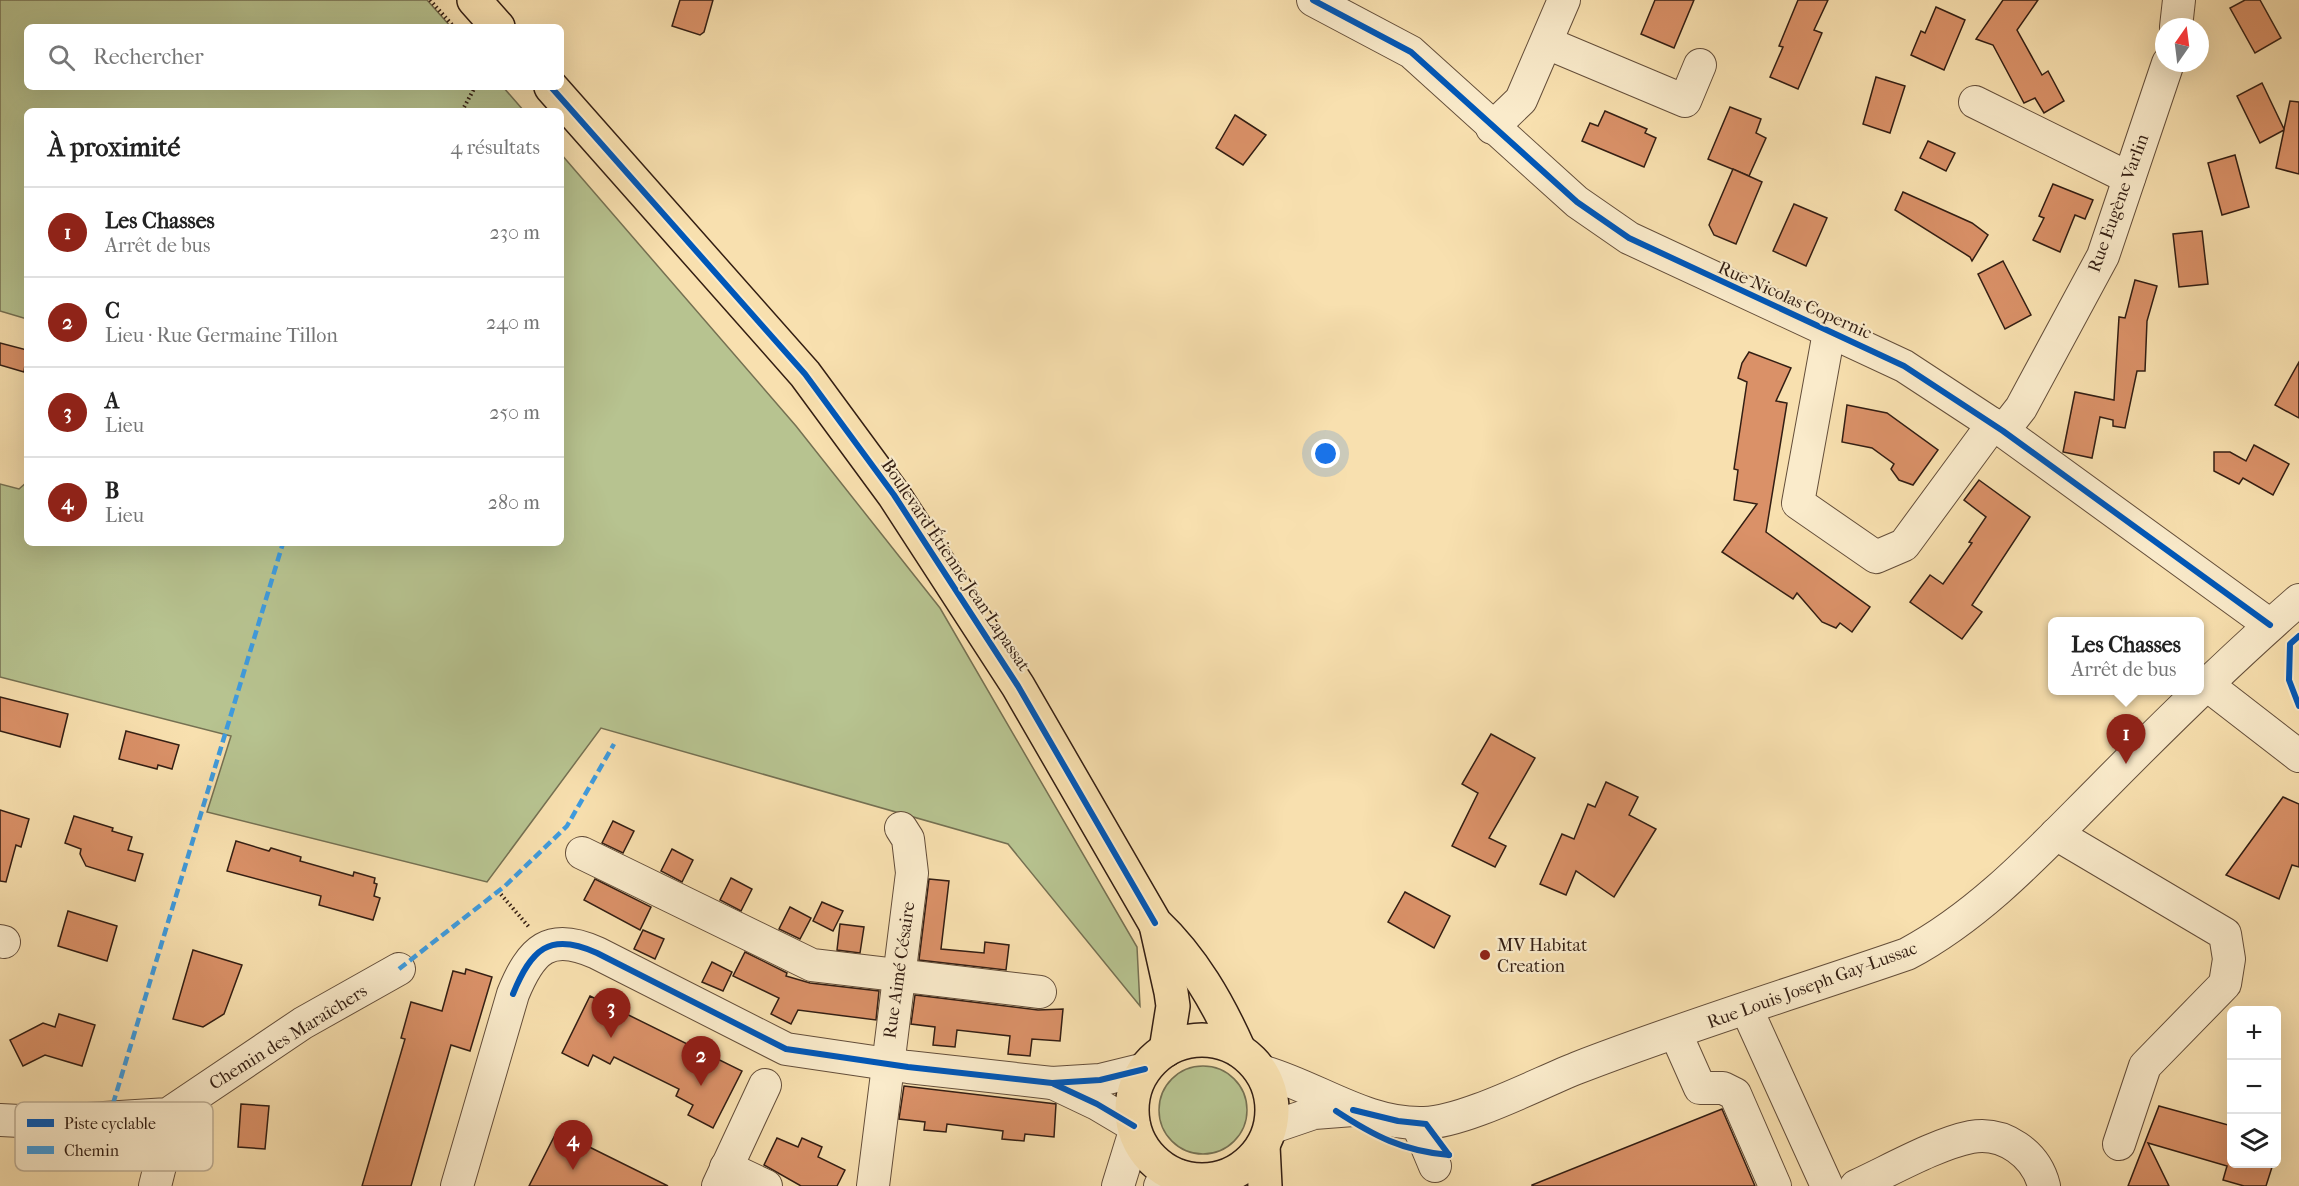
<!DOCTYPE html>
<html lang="fr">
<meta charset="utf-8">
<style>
:root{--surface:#fff;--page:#f2f2f2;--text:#222;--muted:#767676;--line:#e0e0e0;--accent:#8f2418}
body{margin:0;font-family:"IM FELL French Canon",serif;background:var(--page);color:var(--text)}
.controls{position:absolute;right:18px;bottom:18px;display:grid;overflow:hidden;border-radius:9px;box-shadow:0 6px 24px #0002}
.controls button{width:54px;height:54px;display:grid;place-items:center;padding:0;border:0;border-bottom:2px solid var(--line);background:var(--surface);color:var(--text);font:30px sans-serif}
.compass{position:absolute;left:2155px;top:18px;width:54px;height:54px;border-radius:50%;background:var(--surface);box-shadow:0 6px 24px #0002;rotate:14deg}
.you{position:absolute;left:1326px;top:454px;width:21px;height:21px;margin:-15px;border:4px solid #fff;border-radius:50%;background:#1a73e8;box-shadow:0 0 0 9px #1a73e833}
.badge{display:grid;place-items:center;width:39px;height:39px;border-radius:50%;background:var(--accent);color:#fff;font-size:20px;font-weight:700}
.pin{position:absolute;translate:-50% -50px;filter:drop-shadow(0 2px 3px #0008)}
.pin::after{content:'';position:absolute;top:32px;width:21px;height:18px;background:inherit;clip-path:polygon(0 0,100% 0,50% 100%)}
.popup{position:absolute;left:2048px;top:617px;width:156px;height:78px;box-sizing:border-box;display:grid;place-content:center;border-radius:9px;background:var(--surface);filter:drop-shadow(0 2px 4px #0005);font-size:20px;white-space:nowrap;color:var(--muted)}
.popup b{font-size:22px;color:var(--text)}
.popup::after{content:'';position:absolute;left:50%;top:100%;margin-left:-12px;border:12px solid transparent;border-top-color:var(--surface)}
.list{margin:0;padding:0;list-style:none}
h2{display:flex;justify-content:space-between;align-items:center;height:78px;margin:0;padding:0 24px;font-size:26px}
h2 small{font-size:20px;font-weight:400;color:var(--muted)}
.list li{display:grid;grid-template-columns:39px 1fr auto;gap:18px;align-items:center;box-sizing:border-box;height:90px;padding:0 24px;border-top:2px solid var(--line)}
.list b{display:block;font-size:22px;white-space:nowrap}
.list p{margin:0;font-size:20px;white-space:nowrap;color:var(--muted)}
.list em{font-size:20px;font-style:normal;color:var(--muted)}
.icon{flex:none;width:33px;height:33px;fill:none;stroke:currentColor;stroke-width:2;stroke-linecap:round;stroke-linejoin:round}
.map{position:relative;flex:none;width:2299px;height:1186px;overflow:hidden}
.search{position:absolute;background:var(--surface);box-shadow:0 6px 24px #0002;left:24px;top:24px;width:540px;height:66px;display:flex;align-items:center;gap:15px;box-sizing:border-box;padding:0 21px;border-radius:9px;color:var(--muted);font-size:22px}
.panel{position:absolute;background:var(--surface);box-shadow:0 6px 24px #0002;left:24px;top:108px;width:540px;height:438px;border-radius:9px}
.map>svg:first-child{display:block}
.green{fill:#b7c390;stroke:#757052;stroke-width:1.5}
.building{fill:#da9168;stroke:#331e13;stroke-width:1.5}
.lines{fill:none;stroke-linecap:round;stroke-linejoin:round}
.minor-casing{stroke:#644e3a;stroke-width:34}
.major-casing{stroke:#331e13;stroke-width:36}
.path{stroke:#331e13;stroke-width:4;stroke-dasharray:1.5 3;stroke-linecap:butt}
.minor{stroke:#faebcb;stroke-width:32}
.major{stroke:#f8e0af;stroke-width:33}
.quiet{stroke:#3e9bde;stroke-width:4.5;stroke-dasharray:9 4.5;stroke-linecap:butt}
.cycleway-casing{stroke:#faebcb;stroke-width:10}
.cycleway{stroke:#0057b8;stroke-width:6}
.poi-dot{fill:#8f2418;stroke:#faebcb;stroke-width:2}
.labels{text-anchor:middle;stroke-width:4.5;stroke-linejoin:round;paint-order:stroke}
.street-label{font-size:18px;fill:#331e13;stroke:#faebcb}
.poi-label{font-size:18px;fill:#331e13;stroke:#faebcb;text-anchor:start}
.key{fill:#faebcb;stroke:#beae94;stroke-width:1.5}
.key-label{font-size:16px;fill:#331e13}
</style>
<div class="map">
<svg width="2299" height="1186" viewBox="0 0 2299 1186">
<rect width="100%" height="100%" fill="#f8e0af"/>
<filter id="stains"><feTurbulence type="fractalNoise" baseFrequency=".00333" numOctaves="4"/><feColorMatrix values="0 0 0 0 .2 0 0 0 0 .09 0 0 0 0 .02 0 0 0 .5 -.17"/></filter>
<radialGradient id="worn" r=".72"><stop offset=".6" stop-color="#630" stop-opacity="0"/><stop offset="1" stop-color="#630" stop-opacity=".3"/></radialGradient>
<!-- green -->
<g class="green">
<path d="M0,0H427L451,27H27V87H503L524,111H27V319L0,311Z"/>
<path d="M561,154L796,426L940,608L1137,947L1140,1006L1008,844L601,728L487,882L207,812L231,736L0,677V484L19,489L27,482V543H561Z"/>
<circle cx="1203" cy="1110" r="44"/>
</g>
<!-- building -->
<g class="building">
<path d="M680,0H713L704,32L700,35L672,26Z"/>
<path d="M1655,0H1694L1674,48L1641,34Z"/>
<path d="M1798,0H1828L1814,30L1822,33L1798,89L1770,77L1783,47L1779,46Z"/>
<path d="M2003,0H2038L2017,30L2042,75L2048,71L2064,101L2044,113L2035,98L2024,103L1993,45L1976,39Z"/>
<path d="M2245,0H2260L2281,38L2255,53L2230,8Z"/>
<path d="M1936,7L1965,20L1944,70L1911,55L1921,31L1925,33Z"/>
<path d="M1876,77L1905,86L1890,133L1863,124Z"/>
<path d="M2262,83L2284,129L2290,101L2299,102V174L2276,168L2284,130L2260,143L2237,96Z"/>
<path d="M1730,107L1761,119L1756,133L1766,138L1749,176L1708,159Z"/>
<path d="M1605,111L1647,129L1645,133L1656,138L1644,167L1582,141L1590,123L1598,126Z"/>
<path d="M1235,115L1266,135L1243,165L1216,148Z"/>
<path d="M1928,141L1955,153L1946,171L1920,158Z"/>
<path d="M2235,155L2249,207L2222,215L2208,163Z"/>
<path d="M1733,169L1762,182L1736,244L1714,235L1709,225Z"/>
<path d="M2053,184L2093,200L2085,219L2075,215L2060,252L2033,240L2044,218L2039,216Z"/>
<path d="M1903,192L1972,223L1988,235L1972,261L1970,257L1895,210Z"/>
<path d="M1794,204L1827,218L1806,266L1773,251Z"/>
<path d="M2202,231L2208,284L2179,287L2173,234Z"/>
<path d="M2003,261L2031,315L2005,329L1978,274Z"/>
<path d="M2135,280L2157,286L2147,321L2145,371H2137L2125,428L2113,426V420L2100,417L2092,458L2063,452L2075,392L2114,400L2119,317L2125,318Z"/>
<path d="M0,343L27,350L24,372L0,365Z"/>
<path d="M1749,352L1791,368L1776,401L1787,403L1766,532L1870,607L1852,632L1840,623L1836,628L1822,622L1797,593L1793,599L1722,552L1757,504L1734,500L1738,470L1734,469L1747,382L1738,378L1742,363Z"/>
<path d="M2299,362V418L2275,405Z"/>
<path d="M1847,405L1887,413L1938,450L1913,485L1899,480L1891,469L1894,464L1872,448L1842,442Z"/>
<path d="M2254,445L2289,464L2273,495L2243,478L2239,484L2214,471V452H2230L2246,461Z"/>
<path d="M1979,480L2030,517L1972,605L1982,612L1962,639L1910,602L1930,575L1943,584L1972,543L1969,542L1986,517L1964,500Z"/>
<path d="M0,697L68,714L60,747L0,731Z"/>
<path d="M126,731L179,745L172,769L158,765L157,769L119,759Z"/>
<path d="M1491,734L1535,758L1489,838L1506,846L1495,867L1452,846L1478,793L1462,784Z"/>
<path d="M1606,782L1638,797L1629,815L1656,829L1614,897L1576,871L1566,895L1540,884L1562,834L1574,839L1588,804L1595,807Z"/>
<path d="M2283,797L2299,804V867L2292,865L2279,899L2226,875Z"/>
<path d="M0,810L29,819L21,847L16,845L6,882L0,881Z"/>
<path d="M74,816L113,828L112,831L132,837L128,850L143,854L135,881L86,866L80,854L81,849L65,843Z"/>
<path d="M613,821L634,831L623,853L602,843Z"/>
<path d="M236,841L269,851L271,848L301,857L300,861L353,876L354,872L375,878L374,883L377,884L374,896L380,898L373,920L319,905L321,896L227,871Z"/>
<path d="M672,849L693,860L682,882L661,871Z"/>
<path d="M731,878L752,889L741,911L720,900Z"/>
<path d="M595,879L651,907L640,930L584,900Z"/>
<path d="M929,879L949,881L941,949L984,953L985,942L1009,945L1006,970L919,960Z"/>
<path d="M1405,892L1450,916L1434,948L1388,922Z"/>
<path d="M822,902L843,911L833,931L813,921Z"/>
<path d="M790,907L811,918L800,939L779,929Z"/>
<path d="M68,911L117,926L107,961L58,946Z"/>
<path d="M840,924L864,927L860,953L837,950Z"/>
<path d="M643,930L664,939L655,959L634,949Z"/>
<path d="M193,950L242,965L224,1014L203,1027L173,1019Z"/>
<path d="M745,952L787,973L786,976L810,983L879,991L876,1020L798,1010L791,1024L771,1014L779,998L733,976Z"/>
<path d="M712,962L732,972L723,991L702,982Z"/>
<path d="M466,969L492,977L470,1051L451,1045L411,1186H362L405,1039L401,1038L411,1002L442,1011L453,971L465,974Z"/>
<path d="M915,995L1038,1010L1063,1009L1060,1041L1032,1039L1030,1056L1008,1054L1010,1036L957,1030L955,1047L933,1045L935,1027L911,1024Z"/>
<path d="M590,996L742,1071L713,1128L688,1115L693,1105L676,1096L679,1089L614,1057L610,1064L593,1055L588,1066L562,1053Z"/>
<path d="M59,1014L95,1025L82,1066L45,1055L23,1066L10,1040L43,1023L55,1027Z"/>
<path d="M904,1086L1056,1104L1054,1137L1025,1134L1024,1141L1002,1139L1003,1131L947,1124L946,1132L924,1130L925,1122L899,1119Z"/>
<path d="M241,1104L269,1106L265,1149L238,1147Z"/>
<path d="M2159,1106L2232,1126V1164H2273L2266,1186H2244L2223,1180L2227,1166L2148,1143L2169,1186H2128Z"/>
<path d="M1722,1109L1755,1186H1532V1185Z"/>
<path d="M557,1131L668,1186H529Z"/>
<path d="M777,1138L798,1147L802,1138L822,1147L818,1157L845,1170L837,1186H801L764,1165Z"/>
</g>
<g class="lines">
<!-- minor casing -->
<g class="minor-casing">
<g id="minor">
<path d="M1313,0L1411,52L1577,202L1629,238L1904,366L2003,431L2270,625"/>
<path d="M2176,27L2179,0"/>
<path d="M1547,43L1685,101L1700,65"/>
<path d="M1975,102L2129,178"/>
<path d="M1492,128L1521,100L1564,0"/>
<path d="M1829,332L1798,503L1876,557L1904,545L1993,424"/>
<path d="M2003,431L2021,408L2103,256L2168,63"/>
<path d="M2206,684L2299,756"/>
<path d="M2056,834L2225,934L2229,959L2225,984L2145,1066L2119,1144"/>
<path d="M582,853L812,965L1040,992"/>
<path d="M0,941L4,942"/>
<path d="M1747,1010L1827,1186"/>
<path d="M1676,1034L1700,1088H1723L1735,1094L1775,1186"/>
<path d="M1261,1071C1316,1086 1365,1125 1424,1123C1464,1122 1537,1084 1577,1068C1685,1026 1797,992 1907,954C1982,914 2041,849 2101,789C2165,724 2230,660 2299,600"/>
<path d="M1055,1084L1097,1104L1134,1126"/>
<path d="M0,1120L40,1122L168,1114L303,1023L399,969"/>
<path d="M1417,1123L1435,1166"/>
<path d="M1270,1128L1314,1113L1353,1110"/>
<path d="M726,1167L766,1186"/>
<path d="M155,1186L164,1150L168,1114"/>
<path d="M457,1186L513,994C531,950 549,931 597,953L786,1049L908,1067L1052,1083L1100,1080L1145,1069"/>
<path d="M718,1186L765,1085"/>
<path d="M873,1186L912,873L908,839L901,828"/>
<path d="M1118,1186L1135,1131"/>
<path d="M1160,1186L1179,1176"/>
<path d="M1856,1186C1889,1171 1936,1144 1971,1137C2004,1131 2036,1154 2044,1186"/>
</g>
</g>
<!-- major casing -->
<g class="major-casing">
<g id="major">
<path d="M474,0L498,27"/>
<path d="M551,87L805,374L894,495L1018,686L1155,923C1193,959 1218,1003 1239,1050"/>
<path d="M1156,925L1171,992L1173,1006L1166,1050"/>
<circle cx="1202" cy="1110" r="70"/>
<path d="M1263,1146L1265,1186"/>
</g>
</g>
<!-- path -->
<g class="path">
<path d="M430,0L454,27"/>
<path d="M462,111L475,87"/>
<path d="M498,891L529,927"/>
</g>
<!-- minor -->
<use href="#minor" class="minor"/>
<!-- major -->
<use href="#major" class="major"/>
<!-- quiet -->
<g class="quiet">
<path d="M399,969L505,886L567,826L614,744"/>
<path d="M109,1117L283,543"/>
</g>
<!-- cycleway casing -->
<g class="cycleway-casing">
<g id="cycleway">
<path d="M1313,0L1411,52L1577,202L1629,238L1904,366L2003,431L2270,625"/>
<path d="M551,87L805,374L894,495L1018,686L1155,923"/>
<path d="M2299,636L2290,644L2289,680L2299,706"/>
<path d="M513,994C531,950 549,931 597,953L786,1049L908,1067L1052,1083L1100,1080L1145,1069"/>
<path d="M1054,1084L1097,1104L1134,1126"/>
<path d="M1353,1110L1398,1121L1426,1124L1449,1155"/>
<path d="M1336,1111C1374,1136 1403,1151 1449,1155"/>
</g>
</g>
<!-- cycleway -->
<use href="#cycleway" class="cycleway"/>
</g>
<!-- markers -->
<circle class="poi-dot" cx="1485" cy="955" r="6"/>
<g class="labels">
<!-- street labels -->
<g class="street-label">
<text transform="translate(2118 203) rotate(-70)" y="6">Rue Eugène Varlin</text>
<text transform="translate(1795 300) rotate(24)" y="6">Rue Nicolas Copernic</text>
<text transform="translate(956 565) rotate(56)" y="6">Boulevard Étienne Jean Lapassat</text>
<text transform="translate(899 970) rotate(-82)" y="6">Rue Aimé Césaire</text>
<text transform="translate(1812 985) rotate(-20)" y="6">Rue Louis Joseph Gay-Lussac</text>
<text transform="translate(288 1037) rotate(-32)" y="6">Chemin des Maraîchers</text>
</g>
<!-- poi labels -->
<g class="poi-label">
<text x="1497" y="951">MV Habitat<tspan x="1497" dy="21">Creation</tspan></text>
</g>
</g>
<!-- legend -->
<rect x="15" y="1102" width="198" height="69" rx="9" class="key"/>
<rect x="27" y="1119" width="27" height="8" fill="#0057b8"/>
<rect x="27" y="1146" width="27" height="8" fill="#3e9bde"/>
<g class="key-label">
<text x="64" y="1129">Piste cyclable</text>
<text x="64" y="1156">Chemin</text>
</g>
<rect width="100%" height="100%" filter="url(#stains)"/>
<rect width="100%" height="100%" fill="url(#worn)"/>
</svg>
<div class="controls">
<button>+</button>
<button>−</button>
<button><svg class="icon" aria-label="layers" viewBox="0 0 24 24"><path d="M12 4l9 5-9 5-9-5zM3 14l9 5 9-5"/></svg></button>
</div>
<svg class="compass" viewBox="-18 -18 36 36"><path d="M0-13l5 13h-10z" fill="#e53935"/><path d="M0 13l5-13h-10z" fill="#767676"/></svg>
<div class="you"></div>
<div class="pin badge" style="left:2126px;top:764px">1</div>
<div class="popup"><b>Les Chasses</b>Arrêt de bus</div>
<div class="pin badge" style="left:701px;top:1086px">2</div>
<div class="pin badge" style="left:611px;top:1038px">3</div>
<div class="pin badge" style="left:573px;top:1170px">4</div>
<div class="search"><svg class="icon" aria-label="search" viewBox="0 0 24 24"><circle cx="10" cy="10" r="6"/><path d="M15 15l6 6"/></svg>Rechercher</div>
<section class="panel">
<h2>À proximité<small>4 résultats</small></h2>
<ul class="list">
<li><span class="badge">1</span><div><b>Les Chasses</b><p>Arrêt de bus</p></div><em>230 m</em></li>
<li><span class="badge">2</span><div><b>C</b><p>Lieu · Rue Germaine Tillon</p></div><em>240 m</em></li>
<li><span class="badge">3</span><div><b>A</b><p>Lieu</p></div><em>250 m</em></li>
<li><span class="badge">4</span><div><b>B</b><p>Lieu</p></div><em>280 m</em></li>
</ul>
</section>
</div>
